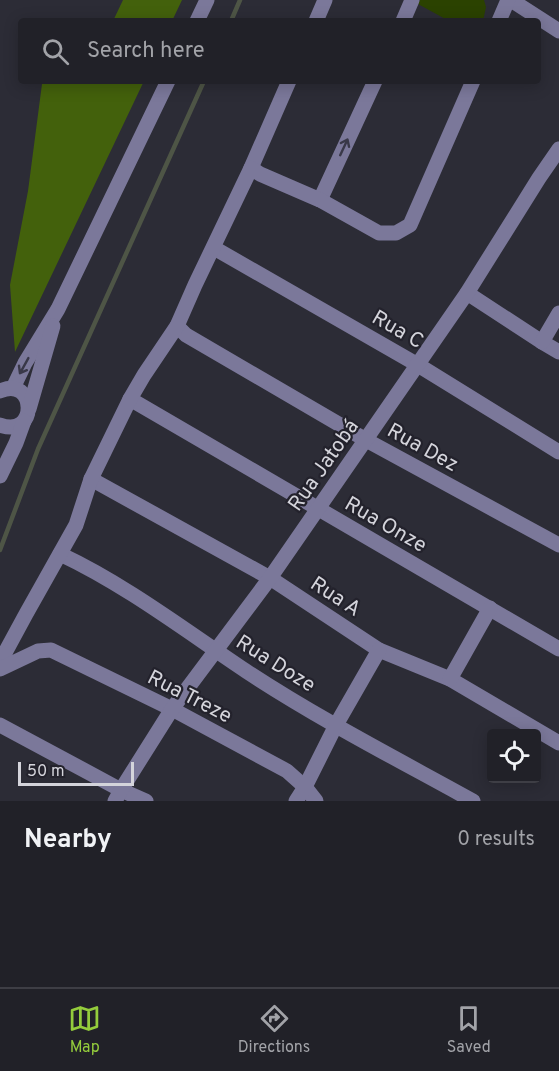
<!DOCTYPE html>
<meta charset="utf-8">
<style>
:root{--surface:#212128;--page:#2d2e34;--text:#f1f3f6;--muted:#a2a3a8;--line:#3e3e45;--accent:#94cc3c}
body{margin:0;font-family:Overpass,sans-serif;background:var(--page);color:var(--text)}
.controls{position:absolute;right:18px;bottom:18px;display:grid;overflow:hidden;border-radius:6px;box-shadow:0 3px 15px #0003}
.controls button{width:54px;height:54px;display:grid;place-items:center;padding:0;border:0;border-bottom:2px solid var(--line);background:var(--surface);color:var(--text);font:30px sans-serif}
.scale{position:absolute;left:18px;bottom:15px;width:116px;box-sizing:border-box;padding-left:6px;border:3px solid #d4d4db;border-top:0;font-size:16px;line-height:21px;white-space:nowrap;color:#d4d4db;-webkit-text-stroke:4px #23222c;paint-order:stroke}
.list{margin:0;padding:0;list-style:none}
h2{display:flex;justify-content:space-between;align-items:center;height:78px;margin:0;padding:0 24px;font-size:26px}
h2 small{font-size:20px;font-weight:400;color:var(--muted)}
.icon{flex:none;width:33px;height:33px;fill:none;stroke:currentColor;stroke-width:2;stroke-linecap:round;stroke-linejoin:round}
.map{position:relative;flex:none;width:559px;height:801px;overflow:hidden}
.search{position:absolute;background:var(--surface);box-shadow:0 3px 15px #0003;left:18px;right:18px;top:18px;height:66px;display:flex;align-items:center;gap:15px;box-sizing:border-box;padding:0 21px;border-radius:6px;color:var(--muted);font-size:22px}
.sheet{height:186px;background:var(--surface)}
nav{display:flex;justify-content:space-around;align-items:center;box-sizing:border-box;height:84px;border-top:2px solid var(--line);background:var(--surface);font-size:16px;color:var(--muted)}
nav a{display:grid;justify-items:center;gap:3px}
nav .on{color:var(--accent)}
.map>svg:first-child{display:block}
.green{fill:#2b4200}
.forest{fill:#43610c}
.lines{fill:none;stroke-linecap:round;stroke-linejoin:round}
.stream{stroke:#4e5546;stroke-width:4.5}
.minor{stroke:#7b789a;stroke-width:15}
.oneway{stroke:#393848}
.labels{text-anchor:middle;stroke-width:4.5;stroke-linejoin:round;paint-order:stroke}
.street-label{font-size:21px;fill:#d4d4db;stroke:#23222c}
</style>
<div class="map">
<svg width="559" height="801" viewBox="0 0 559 801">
<rect width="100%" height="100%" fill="#2c2c36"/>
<!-- green -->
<path class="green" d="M420,0H484L486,7L483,21H449L418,4Z"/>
<!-- forest -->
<g class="forest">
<path d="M123,0H182L172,21H113Z"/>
<path d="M45,81H144L15,352L10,285L28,191L42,84Z"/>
</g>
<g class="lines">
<!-- stream -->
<g class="stream">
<path d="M231,21L240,0"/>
<path d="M0,550L38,449L204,81"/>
</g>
<!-- minor -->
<g class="minor">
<path d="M511,0L559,31"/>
<path d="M197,21L207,0"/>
<path d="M316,21L325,0"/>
<path d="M403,21L412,0"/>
<path d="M499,21L508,0"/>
<path d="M251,168L289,81"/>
<path d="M320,200L375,81"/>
<path d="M214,248L418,365L559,452"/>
<path d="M467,293L542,342L559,352"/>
<path d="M177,326L186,335L366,440L559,545"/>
<path d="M542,342L559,313"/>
<path d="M13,388L25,363L58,309L168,81"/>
<path d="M0,391C36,375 39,439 0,425"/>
<path d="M130,399L559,649"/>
<path d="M29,409L53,326"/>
<path d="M0,476L16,443L24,421"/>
<path d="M91,479L270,578L379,650L450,679L559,743"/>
<path d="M60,554C126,585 186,631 246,671C319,719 397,759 473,801"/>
<path d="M0,668L6,651L26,614L76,525L91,479L130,399L144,375L177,326L195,285L251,168L260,174L320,200L379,233H396L410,225L473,81"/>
<path d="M0,669L38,651L51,650L172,709L287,771L305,787L316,801"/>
<path d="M450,679L490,608"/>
<path d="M0,725L121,790L146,801"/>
<path d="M115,801L121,790L172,709L270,578L467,293L539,178L559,149"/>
<path d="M296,801L305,787L336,725L379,650"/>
</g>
</g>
<!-- one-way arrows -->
<defs><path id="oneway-shaft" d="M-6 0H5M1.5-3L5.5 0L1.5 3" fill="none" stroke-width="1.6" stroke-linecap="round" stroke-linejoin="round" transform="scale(1.5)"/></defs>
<g class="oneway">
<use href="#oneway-shaft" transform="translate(344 147) rotate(-65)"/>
<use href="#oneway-shaft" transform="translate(24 366) rotate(119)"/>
</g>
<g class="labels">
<!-- street labels -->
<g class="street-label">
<text transform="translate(398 329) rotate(30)" y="7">Rua C</text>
<text transform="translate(423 447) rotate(29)" y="7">Rua Dez</text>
<text transform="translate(323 465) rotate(-55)" y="7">Rua Jatobá</text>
<text transform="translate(386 524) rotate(30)" y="7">Rua Onze</text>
<text transform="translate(336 596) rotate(33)" y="7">Rua A</text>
<text transform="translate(276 663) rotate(32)" y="7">Rua Doze</text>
<text transform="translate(190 696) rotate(27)" y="7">Rua Treze</text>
</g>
</g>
</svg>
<div class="controls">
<button><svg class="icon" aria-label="locate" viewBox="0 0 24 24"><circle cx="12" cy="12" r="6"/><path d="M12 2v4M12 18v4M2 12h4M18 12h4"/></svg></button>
</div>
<div class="scale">50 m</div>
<div class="search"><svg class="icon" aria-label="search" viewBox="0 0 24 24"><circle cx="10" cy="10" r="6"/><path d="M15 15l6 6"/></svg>Search here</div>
</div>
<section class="sheet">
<h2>Nearby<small>0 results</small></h2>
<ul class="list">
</ul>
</section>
<nav>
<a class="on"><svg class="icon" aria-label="map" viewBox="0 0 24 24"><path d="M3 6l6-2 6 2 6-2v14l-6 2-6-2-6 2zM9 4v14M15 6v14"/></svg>Map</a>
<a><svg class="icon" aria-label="directions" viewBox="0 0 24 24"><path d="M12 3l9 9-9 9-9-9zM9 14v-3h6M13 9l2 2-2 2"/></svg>Directions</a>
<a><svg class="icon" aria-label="saved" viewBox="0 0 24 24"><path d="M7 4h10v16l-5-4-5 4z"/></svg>Saved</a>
</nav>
